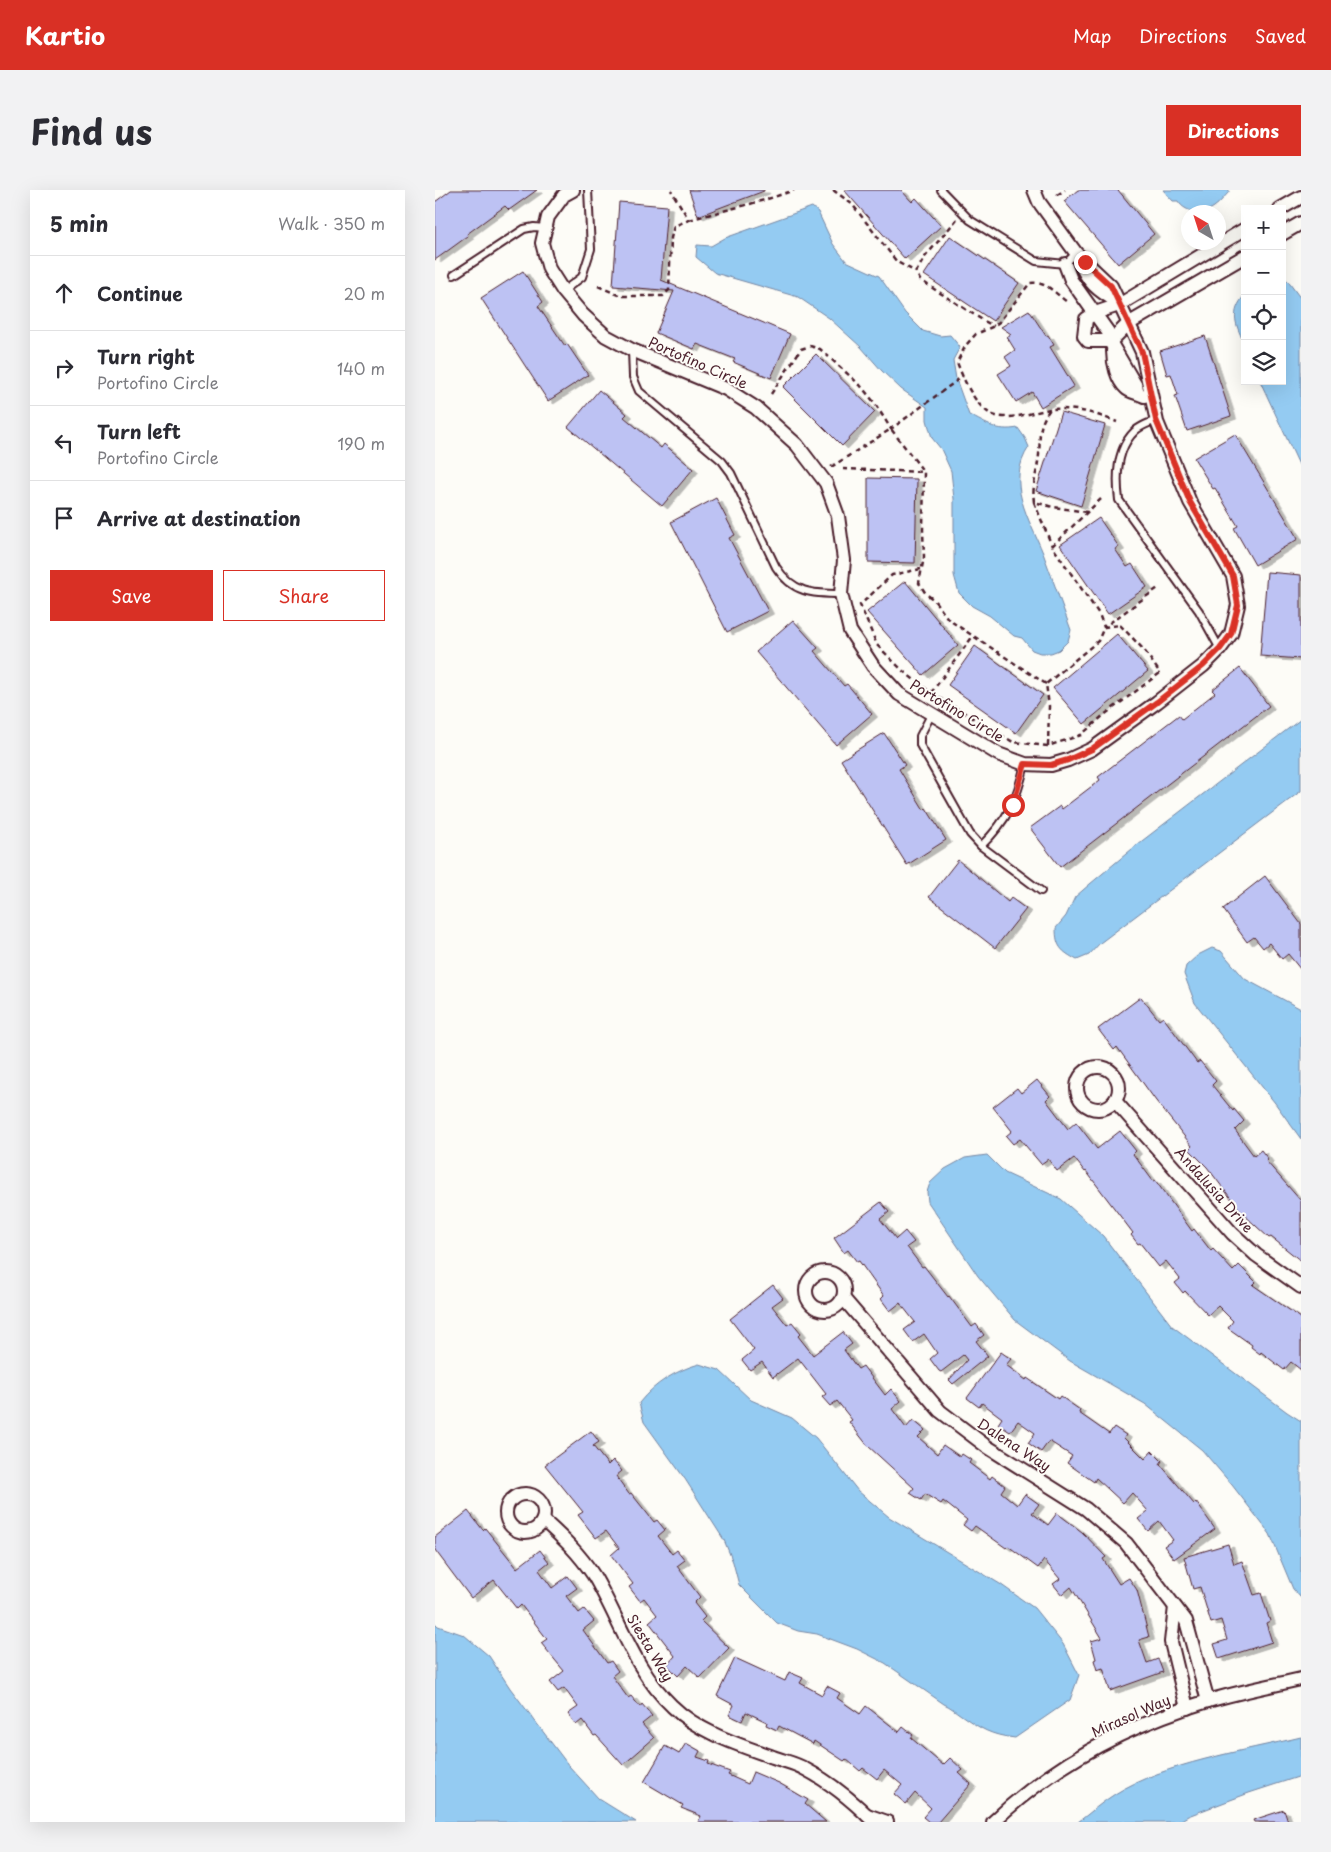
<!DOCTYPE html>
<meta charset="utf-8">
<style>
:root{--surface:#fff;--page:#f2f2f3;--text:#2b2b33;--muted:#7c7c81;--line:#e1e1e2;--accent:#d93025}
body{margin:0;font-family:"Playpen Sans",sans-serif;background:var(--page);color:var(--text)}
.controls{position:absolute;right:15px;top:15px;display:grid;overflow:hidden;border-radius:0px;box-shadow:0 5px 20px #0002}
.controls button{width:45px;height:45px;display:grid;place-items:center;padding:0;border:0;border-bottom:1px solid var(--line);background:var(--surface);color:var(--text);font:25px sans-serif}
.compass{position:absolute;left:746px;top:15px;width:45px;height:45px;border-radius:50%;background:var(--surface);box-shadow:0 5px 20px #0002;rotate:321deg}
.stop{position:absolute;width:15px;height:15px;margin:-11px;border:4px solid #d93025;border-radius:50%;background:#fff}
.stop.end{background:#d93025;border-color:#fff;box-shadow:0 1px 5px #0008}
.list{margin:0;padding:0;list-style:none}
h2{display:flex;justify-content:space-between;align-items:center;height:65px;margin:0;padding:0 20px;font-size:21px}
h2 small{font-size:16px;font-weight:400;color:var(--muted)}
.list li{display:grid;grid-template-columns:32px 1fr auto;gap:15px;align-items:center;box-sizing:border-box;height:75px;padding:0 20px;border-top:1px solid var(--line)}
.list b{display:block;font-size:19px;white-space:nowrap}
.list p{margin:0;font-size:16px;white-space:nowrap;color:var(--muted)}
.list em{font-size:16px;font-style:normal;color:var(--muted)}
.actions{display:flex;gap:10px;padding:15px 20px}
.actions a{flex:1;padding:11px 0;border:1px solid var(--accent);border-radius:0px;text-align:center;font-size:18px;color:var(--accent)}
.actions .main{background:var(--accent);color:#fff}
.icon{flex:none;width:28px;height:28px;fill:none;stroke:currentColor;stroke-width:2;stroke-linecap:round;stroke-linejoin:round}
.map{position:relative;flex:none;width:866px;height:1632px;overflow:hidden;border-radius:0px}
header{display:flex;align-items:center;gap:30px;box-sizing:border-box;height:70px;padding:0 25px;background:var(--accent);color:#fff}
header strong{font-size:24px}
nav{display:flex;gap:28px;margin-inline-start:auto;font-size:18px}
.intro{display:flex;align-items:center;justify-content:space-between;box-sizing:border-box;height:120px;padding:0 30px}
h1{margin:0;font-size:35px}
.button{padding:12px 22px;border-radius:0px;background:var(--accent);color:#fff;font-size:18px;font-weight:700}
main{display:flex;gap:30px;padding:0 30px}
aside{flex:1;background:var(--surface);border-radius:0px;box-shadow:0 5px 20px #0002}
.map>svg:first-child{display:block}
.water{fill:#94cbf2;stroke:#7686a2}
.building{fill:#bdc2f3;stroke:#4a1f2b;filter:url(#shadow)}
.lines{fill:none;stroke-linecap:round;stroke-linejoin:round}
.lane-casing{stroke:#4a1f2b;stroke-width:10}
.street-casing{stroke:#4a1f2b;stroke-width:16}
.path{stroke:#4a1f2b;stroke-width:2.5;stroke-dasharray:5 4;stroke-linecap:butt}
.lane{stroke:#fdfcf7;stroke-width:6}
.street{stroke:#fdfcf7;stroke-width:12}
.route{stroke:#d93025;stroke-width:6}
.labels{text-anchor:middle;stroke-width:4;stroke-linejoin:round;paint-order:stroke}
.street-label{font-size:14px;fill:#4a1f2b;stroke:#fdfcf7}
</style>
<header>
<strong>Kartio</strong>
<nav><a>Map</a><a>Directions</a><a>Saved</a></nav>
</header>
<div class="intro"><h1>Find us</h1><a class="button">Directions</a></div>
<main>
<aside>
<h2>5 min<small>Walk · 350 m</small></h2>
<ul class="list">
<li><svg class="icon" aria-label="ahead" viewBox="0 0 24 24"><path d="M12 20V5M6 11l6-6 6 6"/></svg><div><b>Continue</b></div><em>20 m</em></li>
<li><svg class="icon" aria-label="right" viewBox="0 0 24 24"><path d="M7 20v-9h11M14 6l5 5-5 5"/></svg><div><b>Turn right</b><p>Portofino Circle</p></div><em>140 m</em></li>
<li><svg class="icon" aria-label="left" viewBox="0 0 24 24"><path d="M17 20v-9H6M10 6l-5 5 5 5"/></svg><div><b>Turn left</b><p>Portofino Circle</p></div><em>190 m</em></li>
<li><svg class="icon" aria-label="arrive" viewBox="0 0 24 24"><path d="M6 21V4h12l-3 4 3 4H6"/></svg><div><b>Arrive at destination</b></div></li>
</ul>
<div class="actions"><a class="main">Save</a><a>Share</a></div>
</aside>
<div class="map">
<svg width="866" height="1632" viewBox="0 0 866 1632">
<defs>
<filter id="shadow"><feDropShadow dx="5.5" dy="3" stdDeviation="0" flood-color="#0004"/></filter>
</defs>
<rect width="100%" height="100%" fill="#fdfcf7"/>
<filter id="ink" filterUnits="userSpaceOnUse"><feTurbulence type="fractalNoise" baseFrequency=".02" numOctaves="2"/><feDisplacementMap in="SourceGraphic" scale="10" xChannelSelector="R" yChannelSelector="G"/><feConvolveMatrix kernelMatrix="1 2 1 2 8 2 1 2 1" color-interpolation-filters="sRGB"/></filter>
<g filter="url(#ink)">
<!-- water -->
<g class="water">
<path d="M728,0H794V2C789,7 785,13 779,17C768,25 750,23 743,11H738Z"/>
<path d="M377,17L383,22L398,54L411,71L444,86L470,123L488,141L505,146L515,145L525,157L518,170L521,189L534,225C553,234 561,242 583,238L590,248L594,257C570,293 594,328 608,363C617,389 627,414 636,440L633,451L624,460L616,463H605L597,460L587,448L579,446L555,426L537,416L524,403L519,385V309L516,281L506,259L497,248L492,230V217L466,199L447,181L426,157L394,128L363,107L280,83L261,67L262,55L276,56L290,48Z"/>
<path d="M847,89L852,90L866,109V279L825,191H847Z"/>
<path d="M810,105V155C801,135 794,123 810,105Z"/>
<path d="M866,529V601L665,753L654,765L642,770C626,761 621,757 621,738L631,726L640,707L655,694L703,654Z"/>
<path d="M777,758L786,761L810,789L866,819V949L840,913L760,813L749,784L751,776L763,765Z"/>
<path d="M552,965L570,983L626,1009L668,1046L737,1136L852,1222L866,1231V1408L858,1399L835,1344L797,1295L767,1260L710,1214L635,1171L580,1130L543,1086L493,1012L492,1002L495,993L510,979L530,968Z"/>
<path d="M264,1174L284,1180L316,1210L357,1228L381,1248L423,1301L454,1327L565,1394L599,1418L628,1454L644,1485L635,1510L580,1548C555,1545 546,1539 526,1525C520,1521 516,1517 509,1514L450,1473L422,1459L382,1444L363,1441L342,1433L304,1395L298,1372L289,1350L250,1289L209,1232L204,1213C220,1193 240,1181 264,1174Z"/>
<path d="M0,1433L3,1436L29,1445L54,1466L75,1498L134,1576L164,1609L201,1632H0Z"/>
<path d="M866,1547V1586L814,1603L753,1626L743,1632H643C655,1623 667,1612 680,1604C729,1573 809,1561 866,1547Z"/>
</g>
<!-- building -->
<g class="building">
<path d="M16,0H102L74,20L70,16L32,44L33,46L0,70V12Z"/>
<path d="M254,0H329V1L263,26Z"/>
<path d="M409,0H466L477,12L481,8L506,36L470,69Z"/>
<path d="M643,0H683L719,44L683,74L629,11Z"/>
<path d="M184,12L232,16L226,90L355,144L336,188L298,172L300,169L262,154L259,159L221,143L239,101L178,96Z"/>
<path d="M515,46L584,93L558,131L489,85Z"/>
<path d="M88,81L108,112L103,116L130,156L132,154L153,185L113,211L46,108Z"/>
<path d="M594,120L611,146L613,145L619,155L615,157L639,196L606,217L597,202L581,212L563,184L576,176L570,167L580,160L572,147L576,144L566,137Z"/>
<path d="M770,146L796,226L752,241L740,206L743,205L736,184L732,185L725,161Z"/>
<path d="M381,164L440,222L407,256L348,197Z"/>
<path d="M164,200L192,224L189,227L226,258L229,254L258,279L227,316L133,237Z"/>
<path d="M626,222L670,235L646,316L601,301Z"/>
<path d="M800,244L863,349L820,375L799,338L803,336L780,298L778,299L759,268Z"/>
<path d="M433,288L482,289L480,373L433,372Z"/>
<path d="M281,308L300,345L294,348L333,421L292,442L236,332Z"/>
<path d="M664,328L684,357L680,359L692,377L697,374L712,397L673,424L625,355Z"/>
<path d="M832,382L866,385V469L825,466Z"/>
<path d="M470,391L523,455L488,485L432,422Z"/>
<path d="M358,430L383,458L379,461L409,496L412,494L437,524L401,555L321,462Z"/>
<path d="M682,444L713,481L649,534L618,498Z"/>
<path d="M540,456L608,505L581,543L513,495Z"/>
<path d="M805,478L834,516L625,677L595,638L625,616L627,619L665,590L663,587L744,525L747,529L780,503L777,500Z"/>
<path d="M449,543L470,575L464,579L489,620L491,618L511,650L472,675L406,570Z"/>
<path d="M523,670L573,712L576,708L591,719L560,758L494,707Z"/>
<path d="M830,686L866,734V780L853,764L847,769L834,753L828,758L819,747L812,752L788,719Z"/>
<path d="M706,807L724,830L728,827L762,873L765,871L781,891L777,895L798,921L799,919L809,931L800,940L819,966L826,960L833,969L831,971L866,1011V1071L836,1047L834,1048L807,1023L772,977L754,959L757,956L721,911L682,857L679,860L663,839Z"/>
<path d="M602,890L615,906L611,910L633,939L641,932L662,959L685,941L701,961L698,964L718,991L720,990L757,1041L759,1039L776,1061L778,1059L798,1081L804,1075L821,1092L818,1095L866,1128V1180L856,1172L849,1180L826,1162L825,1164L816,1157L817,1155L793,1138L798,1131L783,1116L773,1125L750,1101L748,1103L740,1093L745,1089L731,1071L724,1077L705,1053L703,1054L696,1045L698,1043L651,981L650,982L639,968L622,981L613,969L606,974L585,949L578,954L571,946L577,941L558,917L582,898L586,903Z"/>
<path d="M446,1012L454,1022L445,1029L461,1049L470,1041L479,1052L472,1057L487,1077L489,1076L513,1107L514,1106L537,1137L541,1134L549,1145L541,1151L553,1166L518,1194L514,1190L532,1170L528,1165L506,1182L504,1181L495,1169L502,1163L489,1144L478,1152L469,1140L480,1132L465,1113L455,1121L446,1109L449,1106L424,1071L422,1072L413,1060L409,1063L399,1048Z"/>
<path d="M338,1095L348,1108L337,1116L352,1135L357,1132L366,1143L363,1146L378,1165L408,1142L417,1154L409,1160L423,1179L428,1176L450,1205L456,1199L466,1211L457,1219L471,1238L478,1230L490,1240L483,1247L502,1264L508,1255L525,1267L527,1264L536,1270L534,1273L555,1289L557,1286L570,1296L566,1302L582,1315L590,1304L604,1314L597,1323L613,1335L622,1323L647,1342L671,1367L668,1369L684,1394L694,1388L702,1400L714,1447L704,1450L712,1473L723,1469L728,1482L675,1501L668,1478L662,1480L659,1470L661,1469L656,1451L667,1448L636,1397L627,1405L618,1394L625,1389L609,1370L603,1378L573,1356L571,1358L540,1336L536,1341L528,1335L532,1330L508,1311L506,1314L490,1304L486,1310L475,1303L479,1298L433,1256L414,1232L417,1230L402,1211L395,1216L387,1207L391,1204L363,1168L338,1187L327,1172L315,1180L307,1170L319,1160L295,1129Z"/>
<path d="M566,1162L576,1169L571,1175L591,1190L592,1188L623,1209L625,1206L645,1220L644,1223L674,1244L679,1237L691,1245L689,1248L710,1269L717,1261L727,1271L725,1274L759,1314L761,1312L780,1339L739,1369L729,1356L738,1350L724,1331L713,1341L703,1329L713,1321L697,1303L688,1313L661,1288L659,1292L632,1273L637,1266L614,1251L606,1262L593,1253L600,1243L583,1231L575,1242L563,1234L567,1228L547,1213L544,1217L532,1208Z"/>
<path d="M156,1241L164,1252L158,1256L173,1275L178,1270L187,1281L181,1286L194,1304L196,1303L219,1332L222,1330L230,1340L223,1346L237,1364L242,1360L250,1370L242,1376L265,1407L259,1413L270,1427L266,1431L294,1458L265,1488L252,1476L243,1486L232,1475L240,1466L214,1432L222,1425L209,1408L205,1411L194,1397L198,1394L176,1365L184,1358L171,1341L161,1348L143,1325L148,1322L110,1275Z"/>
<path d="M33,1321L48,1340L50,1338L82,1378L105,1360L114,1372L104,1380L117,1398L133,1386L142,1398L131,1406L144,1423L149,1419L159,1431L148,1440L172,1473L176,1471L183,1481L177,1486L193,1508L196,1506L205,1517L207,1514L217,1526L207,1534L219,1548L188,1575L161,1545L159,1546L147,1530L141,1535L133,1524L143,1517L129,1498L123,1502L115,1492L129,1481L106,1453L112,1449L86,1415L82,1419L59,1390L36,1408L0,1360V1347Z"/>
<path d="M793,1354L799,1374L807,1371L819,1405L826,1403L835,1431L831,1433L837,1452L784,1469L779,1454L792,1450L786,1430L776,1433L765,1397L758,1399L749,1367Z"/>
<path d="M300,1468L350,1491L354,1482L368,1488L365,1493L387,1505L392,1496L405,1503L402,1508L425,1524L431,1516L464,1542L468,1537L478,1545L476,1548L508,1575L515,1568L528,1580L524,1583L536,1594L503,1632H494L488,1627L496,1618L480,1603L471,1614L459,1604L467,1595L449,1580L442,1589L428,1578L425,1581L411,1569L409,1571L379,1551L378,1554L344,1536L342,1540L331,1535L332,1532L311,1522L307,1531L294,1525L299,1515L282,1506Z"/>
<path d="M251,1553L265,1561L262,1567L274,1571L273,1574L295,1582L293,1585L313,1594L318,1582L344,1593L373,1610L370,1614L391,1632H263L266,1626L246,1618L248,1615L209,1592L230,1556L244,1564Z"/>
<path d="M849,1620L853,1632H819L818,1630Z"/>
</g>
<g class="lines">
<!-- lane casing -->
<g class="lane-casing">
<g id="lane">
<path d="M506,0L535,30L601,71L630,74L641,63"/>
<path d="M19,85L89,39L99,37L110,38"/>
<path d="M128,101L147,87L156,59L153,0"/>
<path d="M197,160L198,187L204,201L287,271L296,283L341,377C358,403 377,404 406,404"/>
<path d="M721,230C714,233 705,236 700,241C682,258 681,287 684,310L764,421L785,459"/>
<path d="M496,525L485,546V555L535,644L546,656L606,701"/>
<path d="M546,656C573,630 582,609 590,574"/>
</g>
</g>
<!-- street casing -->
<g class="street-casing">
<g id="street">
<path d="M138,0L129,5L113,27L107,53L114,79L128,101L148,125L171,146L197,160L291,199L321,218L362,255L391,293L403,326L409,370L406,404L415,441L438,476L464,504L563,564L590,574L616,575L633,570L657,559L722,512L768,476L785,459L796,444L803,415L798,386L755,312L722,232L707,162L676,96L641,63L604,12L599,0"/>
<path d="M845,19L866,7"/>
<path d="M810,39L684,115L660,123L651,129L649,146L653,151H676L693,134L810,66"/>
<path d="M847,44L866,33"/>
<path d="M644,70C652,92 663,101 683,112"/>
<path d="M630,74L636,90L673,142L677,155L701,196L703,203"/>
<path d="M678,161C678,173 682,190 691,198C695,202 703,203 709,206"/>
<circle cx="663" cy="898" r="21"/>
<path d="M680,911L797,1043L821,1065L866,1097"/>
<circle cx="390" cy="1101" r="19"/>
<path d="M408,1108L505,1221L551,1256L651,1319L691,1353L751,1431L773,1511"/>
<circle cx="90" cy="1323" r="19"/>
<path d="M108,1330C128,1348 144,1363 159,1386C185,1430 199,1480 237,1516C263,1542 304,1555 338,1567C348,1571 360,1573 370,1579C395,1592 419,1612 439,1632"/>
<path d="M740,1417L736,1452L752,1518"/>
<path d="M432,1625L452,1632"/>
<path d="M558,1632C619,1574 693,1535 773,1511C803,1502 835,1496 866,1489"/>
</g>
</g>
<!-- path -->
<g class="path">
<path d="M398,0L417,14L462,72L481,82"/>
<path d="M622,5L630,0"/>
<path d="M522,29L490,67L481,82L485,90L549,131L559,136"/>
<path d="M254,30C289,20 325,13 359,0"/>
<path d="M163,96L186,106H228L234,100L236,48L239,36L254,30L236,0"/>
<path d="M336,204L366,159L375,156L385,159L425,195L439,212L456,239L528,186"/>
<path d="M615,219C600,222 576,230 561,226C542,221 528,189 522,172L531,155L541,144L557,137L564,132L595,93C611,91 620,103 632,112"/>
<path d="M396,277L456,239L489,282L488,340L489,367L484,393L491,404L499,410L514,430L611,494"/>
<path d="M408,279L489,282"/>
<path d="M666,309L617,356L664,424L669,437L723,398"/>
<path d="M599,312L617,356"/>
<path d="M652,322L618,317L599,312C597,297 601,286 603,272C607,250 600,240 615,219C642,218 656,222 682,232"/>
<path d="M486,379L457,385L425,415L442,455L468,481L496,503L578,552L613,556"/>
<path d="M685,435L709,460L725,483L669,525L646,545L613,556L614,516L611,494L663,451L669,437Z"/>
<path d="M496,503L538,446"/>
</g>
<!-- lane -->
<use href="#lane" class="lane"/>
<!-- street -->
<use href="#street" class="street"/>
</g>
</g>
<g class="lines" filter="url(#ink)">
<!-- route -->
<path class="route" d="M578,615L590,574L616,575L633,570L657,559L722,512L768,476L785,459L796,444L803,415L798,386L755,312L721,230L707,162L676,96L650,72"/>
</g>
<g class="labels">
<!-- street labels -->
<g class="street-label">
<text transform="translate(263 173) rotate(24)" y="5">Portofino Circle</text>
<text transform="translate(522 521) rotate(31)" y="5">Portofino Circle</text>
<text transform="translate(779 1000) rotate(48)" y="5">Andalusia Drive</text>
<text transform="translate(579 1255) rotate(33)" y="5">Dalena Way</text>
<text transform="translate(215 1458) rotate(59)" y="5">Siesta Way</text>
<text transform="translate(696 1526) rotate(-24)" y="5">Mirasol Way</text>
</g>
</g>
</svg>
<div class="controls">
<button>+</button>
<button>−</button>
<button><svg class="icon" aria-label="locate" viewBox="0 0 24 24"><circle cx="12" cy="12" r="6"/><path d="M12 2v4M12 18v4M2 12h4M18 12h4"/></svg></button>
<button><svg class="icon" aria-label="layers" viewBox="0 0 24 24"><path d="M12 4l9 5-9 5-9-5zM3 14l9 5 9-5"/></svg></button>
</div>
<svg class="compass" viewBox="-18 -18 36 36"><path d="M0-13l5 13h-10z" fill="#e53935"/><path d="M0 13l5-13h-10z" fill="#7c7c81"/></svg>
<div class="stop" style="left:578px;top:615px"></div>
<div class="stop end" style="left:650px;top:72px"></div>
</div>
</main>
